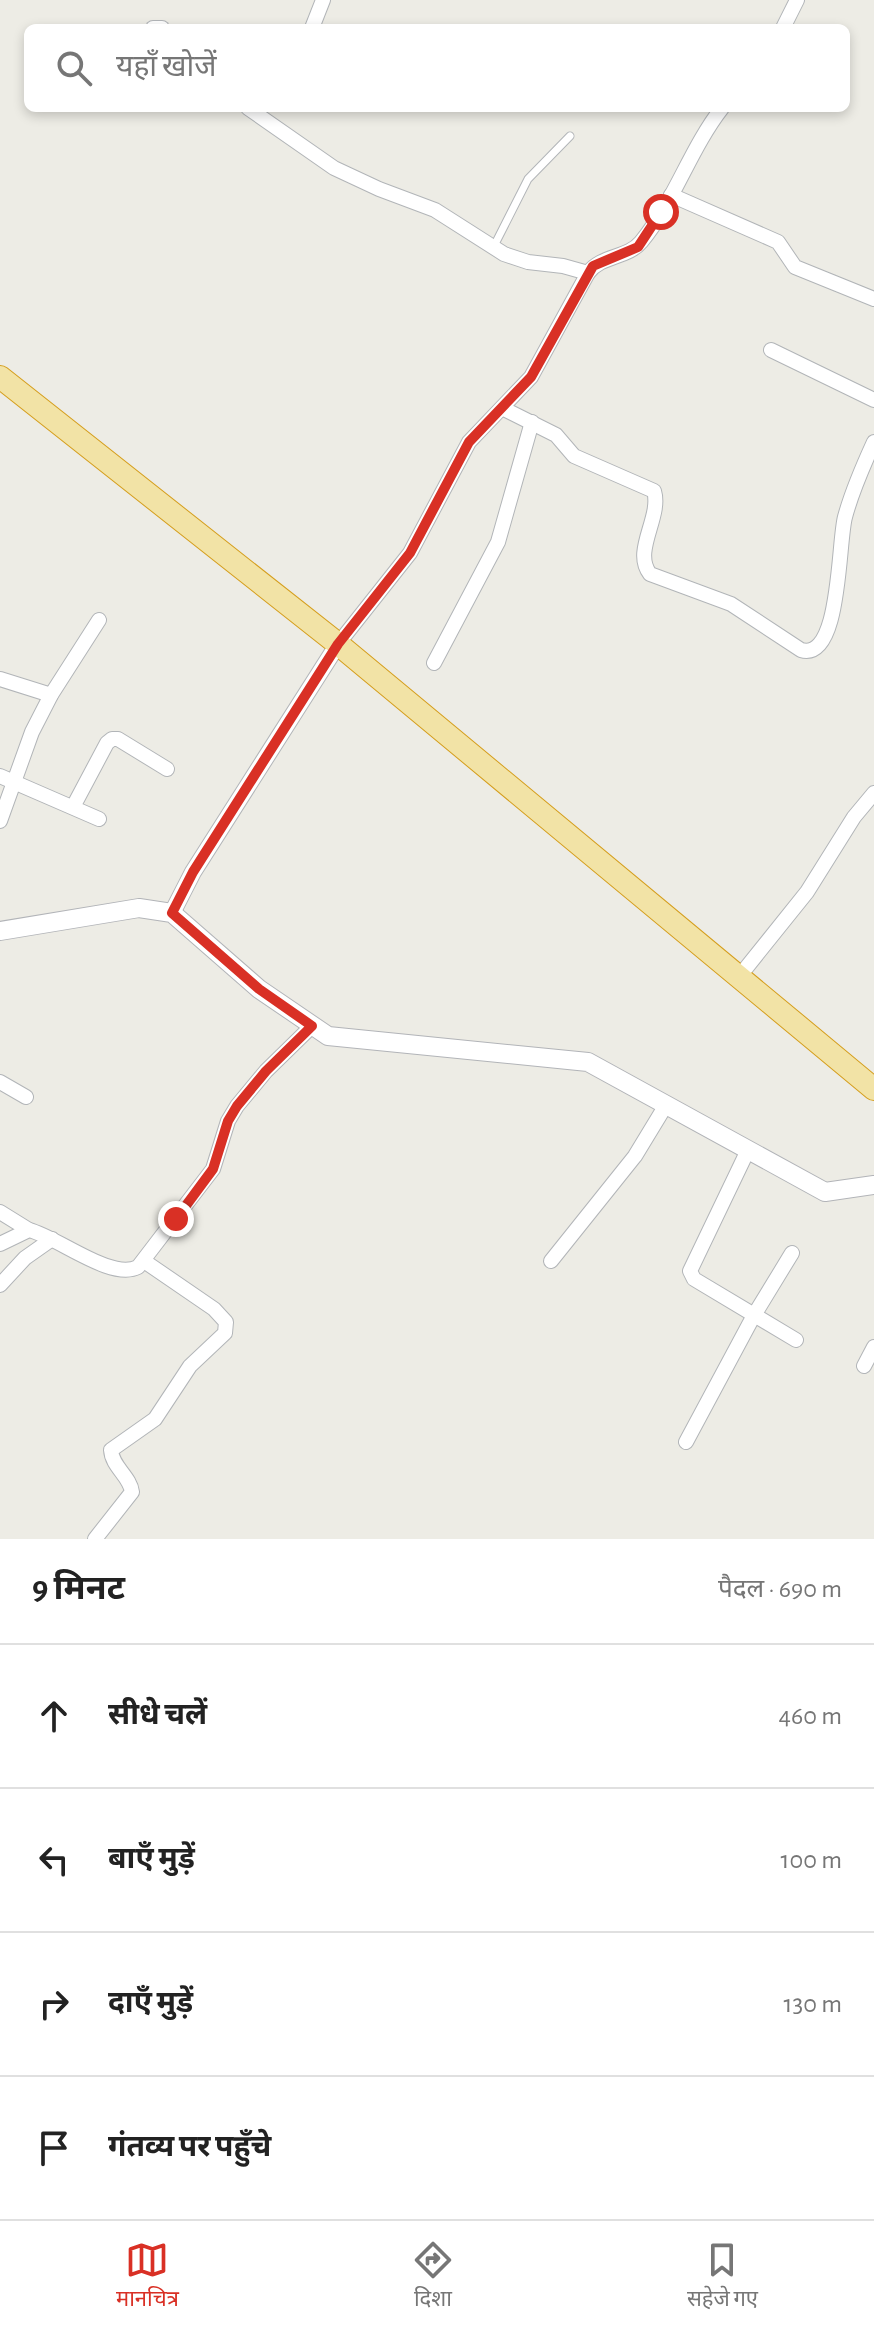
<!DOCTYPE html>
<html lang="hi">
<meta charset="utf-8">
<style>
:root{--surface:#fff;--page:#f2f2f2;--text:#222;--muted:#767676;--line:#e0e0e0;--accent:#d93025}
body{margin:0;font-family:"Alegreya Sans","Noto Sans Devanagari",sans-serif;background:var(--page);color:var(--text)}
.stop{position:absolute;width:24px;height:24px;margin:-18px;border:6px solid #d93025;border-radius:50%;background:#fff}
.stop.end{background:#d93025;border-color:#fff;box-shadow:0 2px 8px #0008}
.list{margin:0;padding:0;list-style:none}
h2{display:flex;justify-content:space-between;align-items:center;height:104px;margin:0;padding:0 32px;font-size:34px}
h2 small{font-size:26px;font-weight:400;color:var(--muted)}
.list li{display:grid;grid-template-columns:52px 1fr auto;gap:24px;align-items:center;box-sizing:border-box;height:144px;padding:0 32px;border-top:2px solid var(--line)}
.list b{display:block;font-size:30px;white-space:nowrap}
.list em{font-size:26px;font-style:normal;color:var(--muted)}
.icon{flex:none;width:44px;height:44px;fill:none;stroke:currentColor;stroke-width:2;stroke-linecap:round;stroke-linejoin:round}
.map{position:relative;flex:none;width:874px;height:1539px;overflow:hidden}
.search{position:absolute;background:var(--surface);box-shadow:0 4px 12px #0003;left:24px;right:24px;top:24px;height:88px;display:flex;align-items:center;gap:20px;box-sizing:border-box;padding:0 28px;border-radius:12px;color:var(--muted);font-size:30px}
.sheet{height:680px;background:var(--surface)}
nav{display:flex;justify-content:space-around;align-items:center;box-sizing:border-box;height:112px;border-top:2px solid var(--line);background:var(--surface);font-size:22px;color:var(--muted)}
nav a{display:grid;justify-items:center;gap:4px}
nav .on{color:var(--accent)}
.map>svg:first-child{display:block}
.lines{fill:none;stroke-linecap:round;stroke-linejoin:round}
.service-casing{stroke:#b2b5b8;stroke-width:9}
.minor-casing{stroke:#b2b5b8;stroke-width:16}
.tertiary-casing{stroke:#b2b5b8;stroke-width:18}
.secondary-casing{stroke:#b2b4b8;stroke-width:20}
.trunk-casing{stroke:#d59e1d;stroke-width:24}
.service{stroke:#fff;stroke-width:7}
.minor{stroke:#fff;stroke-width:14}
.tertiary{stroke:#fff;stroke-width:16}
.secondary{stroke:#fff;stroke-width:18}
.trunk{stroke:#f2e3a6;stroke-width:22}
.route{stroke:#d93025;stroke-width:10}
</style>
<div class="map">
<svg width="874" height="1539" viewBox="0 0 874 1539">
<rect width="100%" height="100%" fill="#edece5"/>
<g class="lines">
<!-- service casing -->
<g class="service-casing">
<path id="service" d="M494,246L528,179L570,136"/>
</g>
<!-- minor casing -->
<g class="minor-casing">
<g id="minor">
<path d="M153,28H162"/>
<path d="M312,28L323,0"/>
<path d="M783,28L797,0"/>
<path d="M248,108L334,168L379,189L435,210L504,254L528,262L563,266L588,273"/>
<path d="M671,195L778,242L795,267L874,299"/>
<path d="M771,350L874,400"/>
<path d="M502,408L556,435L574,456L654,491C662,517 632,551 650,574L731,604L801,650C841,662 838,542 845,517C852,491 863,466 874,442"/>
<path d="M338,644L410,553L469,442L531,377L588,273C601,255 628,258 641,242C674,202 690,149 722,108"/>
<path d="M434,663L498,542L532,422"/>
<path d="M0,679L51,695"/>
<path d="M0,776L99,819"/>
<path d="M73,807L107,743L112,739H118L167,769"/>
<path d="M0,821L32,732L51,695L99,620"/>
<path d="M738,978L807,892L854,817L874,793"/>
<path d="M0,1082L26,1097"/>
<path d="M748,1150L690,1271L694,1279L796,1340"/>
<path d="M0,1212L29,1230"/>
<path d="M0,1244L29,1230C58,1237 111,1281 138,1267L213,1169L228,1121L237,1106L266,1071L312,1026"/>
<path d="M551,1261L635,1156L666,1105"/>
<path d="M0,1285L25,1258L52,1239"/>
<path d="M864,1366L874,1347"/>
<path d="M686,1442L753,1317L792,1253"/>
<path d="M95,1539L132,1492C130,1476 112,1467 111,1450L155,1419L190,1366L225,1333L226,1322L214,1309L144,1261"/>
</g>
</g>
<!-- tertiary casing -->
<g class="tertiary-casing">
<path id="tertiary" d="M172,913L193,872L338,644"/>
</g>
<!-- secondary casing -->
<g class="secondary-casing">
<path id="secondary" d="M0,931L139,908L172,913L259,989L328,1036L588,1062L825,1192L874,1185"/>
</g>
<!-- trunk casing -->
<g class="trunk-casing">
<path id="trunk" d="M0,377L338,644L874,1089"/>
</g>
<!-- service -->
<use href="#service" class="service"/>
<!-- minor -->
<use href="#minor" class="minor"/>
<!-- tertiary -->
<use href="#tertiary" class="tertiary"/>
<!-- secondary -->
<use href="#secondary" class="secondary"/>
<!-- trunk -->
<use href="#trunk" class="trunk"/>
</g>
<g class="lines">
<!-- route -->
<path class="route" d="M176,1219L213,1169L228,1121L237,1106L266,1071L312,1026L259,989L172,913L193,872L338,644L410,553L469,442L531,377L593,266L638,247L661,212"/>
</g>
</svg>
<div class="stop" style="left:661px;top:212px"></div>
<div class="stop end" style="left:176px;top:1219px"></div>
<div class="search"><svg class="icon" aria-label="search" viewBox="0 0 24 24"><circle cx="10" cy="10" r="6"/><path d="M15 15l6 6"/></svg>यहाँ खोजें</div>
</div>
<section class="sheet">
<h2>9 मिनट<small>पैदल · 690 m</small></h2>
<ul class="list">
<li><svg class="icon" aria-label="ahead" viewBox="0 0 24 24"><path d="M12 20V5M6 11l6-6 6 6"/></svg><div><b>सीधे चलें</b></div><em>460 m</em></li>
<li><svg class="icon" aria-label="left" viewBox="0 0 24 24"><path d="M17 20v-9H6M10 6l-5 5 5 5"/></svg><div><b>बाएँ मुड़ें</b></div><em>100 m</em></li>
<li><svg class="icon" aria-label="right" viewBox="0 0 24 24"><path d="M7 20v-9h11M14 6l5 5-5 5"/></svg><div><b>दाएँ मुड़ें</b></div><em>130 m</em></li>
<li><svg class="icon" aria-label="arrive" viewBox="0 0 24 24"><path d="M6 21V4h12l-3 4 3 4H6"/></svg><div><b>गंतव्य पर पहुँचे</b></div></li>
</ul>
</section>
<nav>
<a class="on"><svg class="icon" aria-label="map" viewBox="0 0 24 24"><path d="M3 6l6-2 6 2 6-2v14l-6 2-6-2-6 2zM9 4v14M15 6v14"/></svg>मानचित्र</a>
<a><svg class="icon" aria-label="directions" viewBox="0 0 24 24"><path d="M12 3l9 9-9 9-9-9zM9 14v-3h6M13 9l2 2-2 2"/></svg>दिशा</a>
<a><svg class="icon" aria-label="saved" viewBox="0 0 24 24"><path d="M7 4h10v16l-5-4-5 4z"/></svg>सहेजे गए</a>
</nav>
